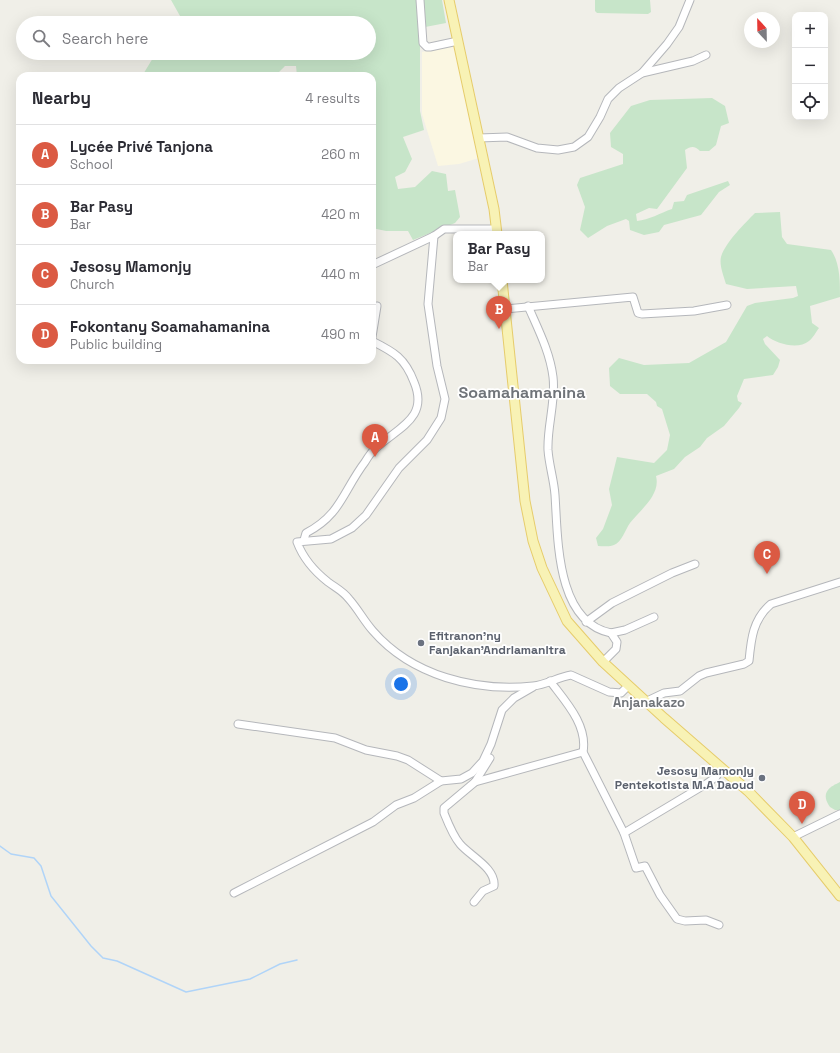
<!DOCTYPE html>
<meta charset="utf-8">
<style>
:root{--surface:#fff;--page:#f2f2f3;--text:#2b2b33;--muted:#7c7c81;--line:#e1e1e2;--accent:#db5a43}
body{margin:0;font-family:"Space Grotesk",sans-serif;background:var(--page);color:var(--text)}
.controls{position:absolute;right:12px;top:12px;display:grid;overflow:hidden;border-radius:8px;box-shadow:0 4px 16px #0002}
.controls button{width:36px;height:36px;display:grid;place-items:center;padding:0;border:0;border-bottom:1px solid var(--line);background:var(--surface);color:var(--text);font:20px sans-serif}
.compass{position:absolute;left:744px;top:12px;width:36px;height:36px;border-radius:50%;background:var(--surface);box-shadow:0 4px 16px #0002;rotate:338deg}
.you{position:absolute;left:401px;top:684px;width:14px;height:14px;margin:-10px;border:3px solid #fff;border-radius:50%;background:#1a73e8;box-shadow:0 0 0 6px #1a73e833}
.badge{display:grid;place-items:center;width:26px;height:26px;border-radius:50%;background:var(--accent);color:#fff;font-size:13px;font-weight:700}
.pin{position:absolute;translate:-50% -33px;filter:drop-shadow(0 1px 2px #0008)}
.pin::after{content:'';position:absolute;top:21px;width:14px;height:12px;background:inherit;clip-path:polygon(0 0,100% 0,50% 100%)}
.popup{position:absolute;left:453px;top:231px;width:92px;height:52px;box-sizing:border-box;display:grid;place-content:center;border-radius:8px;background:var(--surface);filter:drop-shadow(0 1px 3px #0005);font-size:13px;white-space:nowrap;color:var(--muted)}
.popup b{font-size:15px;color:var(--text)}
.popup::after{content:'';position:absolute;left:50%;top:100%;margin-left:-8px;border:8px solid transparent;border-top-color:var(--surface)}
.list{margin:0;padding:0;list-style:none}
h2{display:flex;justify-content:space-between;align-items:center;height:52px;margin:0;padding:0 16px;font-size:17px}
h2 small{font-size:13px;font-weight:400;color:var(--muted)}
.list li{display:grid;grid-template-columns:26px 1fr auto;gap:12px;align-items:center;box-sizing:border-box;height:60px;padding:0 16px;border-top:1px solid var(--line)}
.list b{display:block;font-size:15px;white-space:nowrap}
.list p{margin:0;font-size:13px;white-space:nowrap;color:var(--muted)}
.list em{font-size:13px;font-style:normal;color:var(--muted)}
.icon{flex:none;width:22px;height:22px;fill:none;stroke:currentColor;stroke-width:2;stroke-linecap:round;stroke-linejoin:round}
.map{position:relative;flex:none;width:840px;height:1053px;overflow:hidden}
.search{position:absolute;background:var(--surface);box-shadow:0 4px 16px #0002;left:16px;top:16px;width:360px;height:44px;display:flex;align-items:center;gap:10px;box-sizing:border-box;padding:0 14px;border-radius:22px;color:var(--muted);font-size:15px}
.panel{position:absolute;background:var(--surface);box-shadow:0 4px 16px #0002;left:16px;top:72px;width:360px;height:292px;border-radius:12px}
.map>svg:first-child{display:block}
.commercial{fill:#fbf7e2}
.green{fill:#c7e5c9}
.lines{fill:none;stroke-linecap:round;stroke-linejoin:round}
.stream{stroke:#b0d4f8;stroke-width:1.5}
.minor-casing{stroke:#b5b7bb;stroke-width:9}
.major-casing{stroke:#e6cc6b;stroke-width:11}
.minor{stroke:#fff;stroke-width:7}
.major{stroke:#f8f2b5;stroke-width:9}
.worship-dot{fill:#6b7280;stroke:#fff;stroke-width:1.5}
.labels{text-anchor:middle;stroke-width:3.5;stroke-linejoin:round;paint-order:stroke}
.worship-label{font-size:12px;font-weight:bold;fill:#5b616d;stroke:#fff;text-anchor:start}
.neighbourhood-label{font-size:13px;font-weight:bold;fill:#707479;stroke:#fff}
.district-label{font-size:16px;font-weight:bold;fill:#707479;stroke:#fff}
</style>
<div class="map">
<svg width="840" height="1053" viewBox="0 0 840 1053">
<rect width="100%" height="100%" fill="#f0efe8"/>
<!-- commercial -->
<path class="commercial" d="M456,45L479,158L459,164L438,166L422,114V52Z"/>
<!-- green -->
<g class="green">
<path d="M171,0H442L446,23L420,28V111L424,130L403,137L412,159L405,172L395,177L398,189L415,187L432,171L446,174L448,191L455,190L460,217L455,223L413,240L408,231H386L372,228V76H297L296,66H285L275,76H142L156,53H369V23H184Z"/>
<path d="M595,0H650L651,12L648,14L597,13L595,11Z"/>
<path d="M712,98L725,106L729,123L721,126L716,145L709,151H700C695,146 691,146 685,150L687,168L657,209L649,208L636,214L637,221C649,220 660,213 672,209L674,202L684,201L687,195L728,181L730,185L719,192L701,215L664,225L659,232L644,235L630,230L629,221L626,219L607,226L588,238L580,230L585,207L577,185L580,178L623,164V154L611,147L610,133L631,106L650,100Z"/>
<path d="M780,212L782,237L787,244L831,250C840,263 840,281 840,297L810,306L812,323L819,328C816,332 813,338 809,341C798,350 777,344 767,336L763,339L765,344L780,360L778,367L773,375L744,379L737,396L738,401L742,403L739,408L724,426L707,438L700,447L685,457L674,469L656,476C661,495 640,510 630,523C625,530 622,542 614,545C610,547 603,546 598,546L596,538L603,529L612,505L609,489L617,457L654,463L667,450L670,435L662,409L657,406L656,402L647,394H620L610,386L609,368L619,358L644,365L689,363L726,342L747,306L755,303L793,298L798,296L796,286L747,289L726,284C724,277 719,265 721,257C725,243 745,223 755,213Z"/>
<path d="M840,782V810H835L830,807C821,794 827,788 840,782Z"/>
</g>
<g class="lines">
<!-- stream -->
<path class="stream" d="M0,846L11,854L34,858L41,866L51,896L91,946L103,958L117,961L186,992L250,979L280,964L297,960"/>
<!-- minor casing -->
<g class="minor-casing">
<g id="minor">
<path d="M420,0L423,43L427,47H430L458,41"/>
<path d="M642,73L667,44L679,27L690,0"/>
<path d="M479,138L507,137L537,148L558,150L574,147L588,137L600,117L608,99L619,88L642,73L693,61L706,55"/>
<path d="M434,236L428,304L437,366L445,399L441,418L427,440L399,468L366,515L352,528L331,539L297,542C303,558 314,571 328,582C336,588 343,591 349,599C358,609 364,621 373,631C412,676 476,692 533,686C546,685 558,677 571,675L609,692L621,693L628,686"/>
<path d="M372,265L434,236L444,229H496"/>
<path d="M528,306C538,329 550,352 553,377C556,401 547,426 548,450C549,465 554,480 555,495C558,539 556,622 611,633L617,642L616,649L603,662"/>
<path d="M505,309L633,297L638,313L642,314L694,311L727,305"/>
<path d="M372,337L377,306"/>
<path d="M304,540L306,533C341,515 343,491 365,462C368,457 372,451 376,448C399,427 429,418 414,382C405,358 394,352 372,341"/>
<path d="M586,622L612,603L672,573L695,564"/>
<path d="M611,633L625,630L654,617"/>
<path d="M550,681C565,701 588,725 583,752L624,833L636,868L645,866L660,895L677,919L685,921L706,920L719,925"/>
<path d="M645,702L664,693L680,691L699,676L706,673L744,664L749,661C751,639 753,619 771,604L840,582"/>
<path d="M238,724L335,738L366,750L397,756L408,760L441,781"/>
<path d="M475,782L583,752"/>
<path d="M624,833L706,784L716,777L721,769"/>
<path d="M793,837L840,814"/>
<path d="M234,893L373,822L396,805L414,798L441,781L461,779L472,773L483,761L491,744L502,710L514,698L533,687"/>
<path d="M474,902L483,891L494,886C496,868 470,856 460,844C453,836 448,823 444,813V808L475,782L490,758"/>
</g>
</g>
<!-- major casing -->
<g class="major-casing">
<g id="major">
<path d="M449,0L494,209L497,234"/>
<path d="M502,280L525,501L533,541L542,568L567,621L603,662L664,718L748,791L793,837L840,896"/>
</g>
</g>
<!-- minor -->
<use href="#minor" class="minor"/>
<!-- major -->
<use href="#major" class="major"/>
</g>
<!-- markers -->
<g class="worship-dot">
<circle cx="421" cy="643" r="4"/>
<circle cx="762" cy="778" r="4"/>
</g>
<g class="labels">
<!-- worship labels -->
<g class="worship-label">
<text x="429" y="640">Efitranon'ny<tspan x="429" dy="14">Fanjakan'Andriamanitra</tspan></text>
<text x="754" y="775" text-anchor="end">Jesosy Mamonjy<tspan x="754" dy="14">Pentekotista M.A Daoud</tspan></text>
</g>
<!-- neighbourhood labels -->
<g class="neighbourhood-label">
<text x="649" y="707">Anjanakazo</text>
</g>
<!-- district labels -->
<g class="district-label">
<text x="522" y="398">Soamahamanina</text>
</g>
</g>
</svg>
<div class="controls">
<button>+</button>
<button>−</button>
<button><svg class="icon" aria-label="locate" viewBox="0 0 24 24"><circle cx="12" cy="12" r="6"/><path d="M12 2v4M12 18v4M2 12h4M18 12h4"/></svg></button>
</div>
<svg class="compass" viewBox="-18 -18 36 36"><path d="M0-13l5 13h-10z" fill="#e53935"/><path d="M0 13l5-13h-10z" fill="#7c7c81"/></svg>
<div class="you"></div>
<div class="pin badge" style="left:375px;top:457px">A</div>
<div class="pin badge" style="left:499px;top:329px">B</div>
<div class="popup"><b>Bar Pasy</b>Bar</div>
<div class="pin badge" style="left:767px;top:574px">C</div>
<div class="pin badge" style="left:802px;top:824px">D</div>
<div class="search"><svg class="icon" aria-label="search" viewBox="0 0 24 24"><circle cx="10" cy="10" r="6"/><path d="M15 15l6 6"/></svg>Search here</div>
<section class="panel">
<h2>Nearby<small>4 results</small></h2>
<ul class="list">
<li><span class="badge">A</span><div><b>Lycée Privé Tanjona</b><p>School</p></div><em>260 m</em></li>
<li><span class="badge">B</span><div><b>Bar Pasy</b><p>Bar</p></div><em>420 m</em></li>
<li><span class="badge">C</span><div><b>Jesosy Mamonjy</b><p>Church</p></div><em>440 m</em></li>
<li><span class="badge">D</span><div><b>Fokontany Soamahamanina</b><p>Public building</p></div><em>490 m</em></li>
</ul>
</section>
</div>
